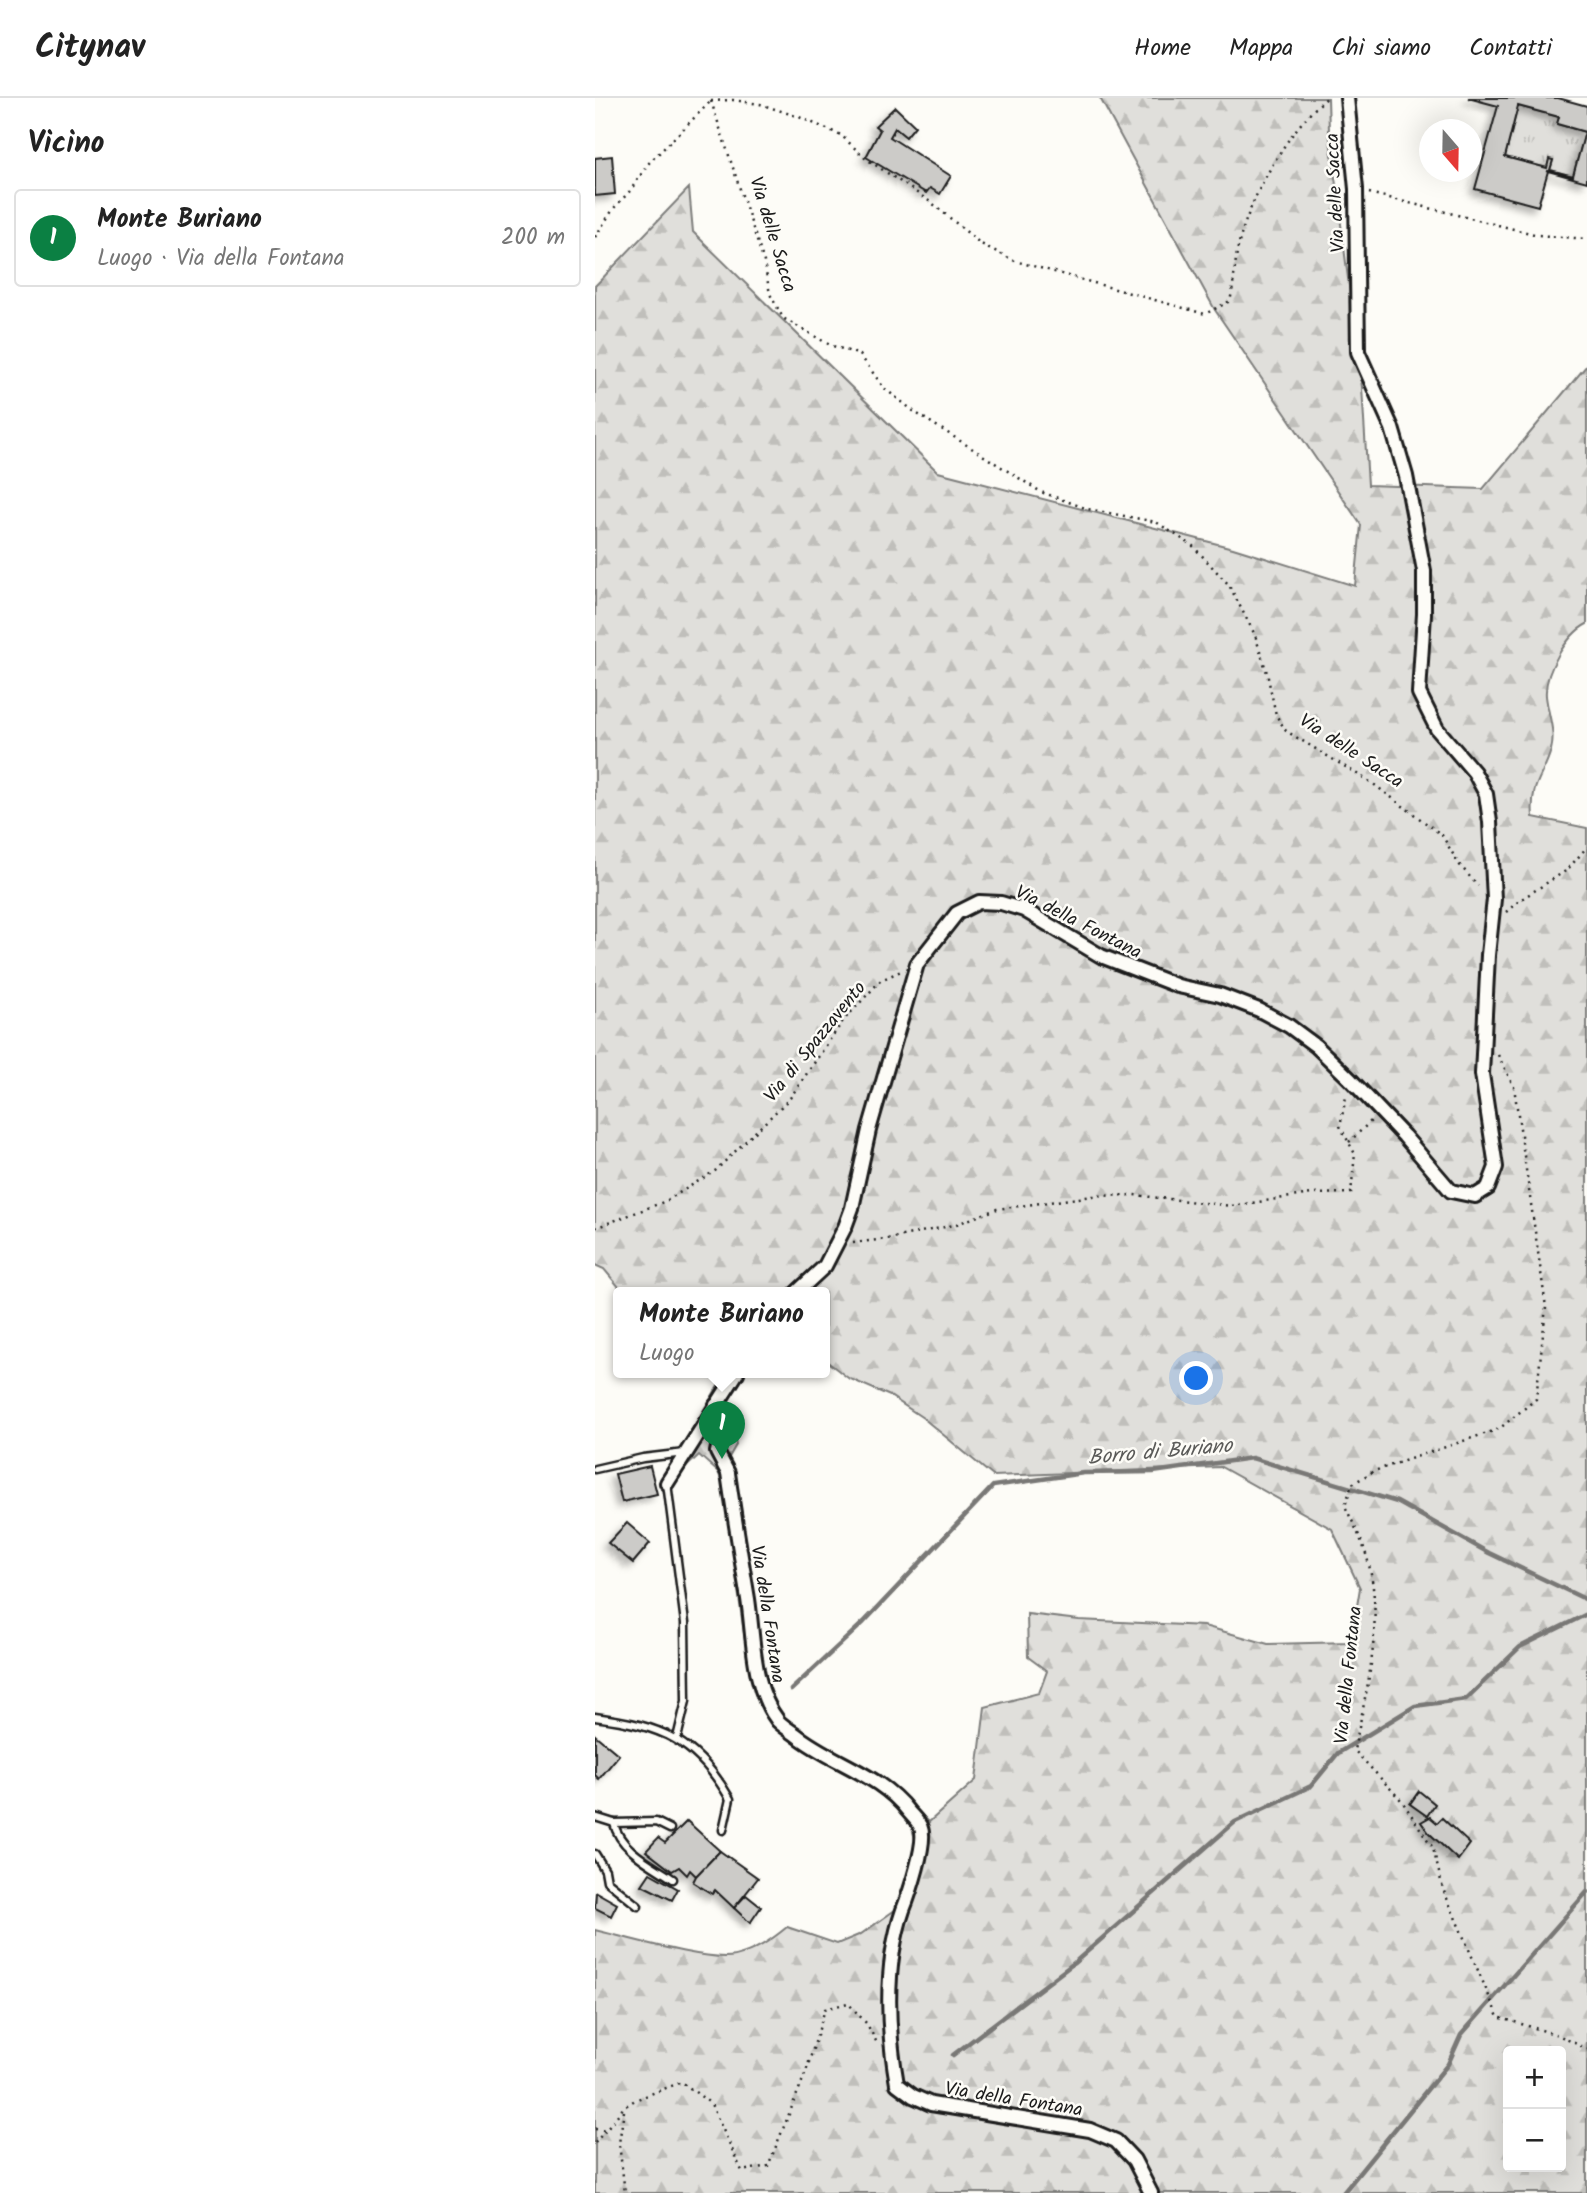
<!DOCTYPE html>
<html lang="it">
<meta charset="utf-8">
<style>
:root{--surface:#fff;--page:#f2f2f2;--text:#222;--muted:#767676;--line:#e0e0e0;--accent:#0b8043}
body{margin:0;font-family:Kalam,sans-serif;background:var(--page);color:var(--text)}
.controls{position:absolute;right:21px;bottom:21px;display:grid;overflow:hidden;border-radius:7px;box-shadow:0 7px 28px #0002}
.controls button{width:63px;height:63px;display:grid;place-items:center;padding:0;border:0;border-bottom:2px solid var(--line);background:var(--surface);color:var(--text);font:35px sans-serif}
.compass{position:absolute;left:824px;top:21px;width:63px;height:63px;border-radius:50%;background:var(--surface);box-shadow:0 7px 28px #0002;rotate:160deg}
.you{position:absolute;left:602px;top:1281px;width:24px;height:24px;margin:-18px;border:5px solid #fff;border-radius:50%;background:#1a73e8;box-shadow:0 0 0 10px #1a73e833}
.badge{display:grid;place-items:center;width:46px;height:46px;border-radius:50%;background:var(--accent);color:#fff;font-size:23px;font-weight:700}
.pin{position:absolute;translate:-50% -58px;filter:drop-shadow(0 2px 4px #0008)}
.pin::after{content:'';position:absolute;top:37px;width:24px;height:21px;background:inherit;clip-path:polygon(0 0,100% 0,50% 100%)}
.popup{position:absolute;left:18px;top:1189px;width:217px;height:91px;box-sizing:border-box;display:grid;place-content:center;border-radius:7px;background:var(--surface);filter:drop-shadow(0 2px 5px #0005);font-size:23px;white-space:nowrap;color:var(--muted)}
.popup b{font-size:26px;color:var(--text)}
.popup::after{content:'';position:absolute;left:50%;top:100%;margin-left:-14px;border:14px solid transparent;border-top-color:var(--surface)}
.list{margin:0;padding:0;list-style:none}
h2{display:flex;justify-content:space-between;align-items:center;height:91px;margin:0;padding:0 28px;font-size:30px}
h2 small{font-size:23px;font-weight:400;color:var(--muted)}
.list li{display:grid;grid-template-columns:46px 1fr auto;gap:21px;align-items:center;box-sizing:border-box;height:98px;margin:0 14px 14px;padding:0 14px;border:2px solid var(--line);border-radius:7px}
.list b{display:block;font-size:26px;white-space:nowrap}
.list p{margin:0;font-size:23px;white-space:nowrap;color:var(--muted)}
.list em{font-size:23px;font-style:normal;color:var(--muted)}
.map{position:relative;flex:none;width:992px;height:2095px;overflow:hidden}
header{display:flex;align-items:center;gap:42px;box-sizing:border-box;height:98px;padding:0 35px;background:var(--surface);border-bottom:2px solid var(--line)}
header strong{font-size:33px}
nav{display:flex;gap:38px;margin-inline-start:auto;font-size:24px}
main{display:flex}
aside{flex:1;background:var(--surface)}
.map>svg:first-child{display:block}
.grass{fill:url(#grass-tufts);stroke:#7e7e7c;stroke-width:2}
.forest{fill:url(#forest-firs);stroke:#7e7e7c;stroke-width:2;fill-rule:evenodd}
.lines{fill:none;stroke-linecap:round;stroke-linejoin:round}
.stream{stroke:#797876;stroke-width:4.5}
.building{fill:#cccbc8;stroke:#1c1c1c;stroke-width:2;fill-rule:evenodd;filter:url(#shadow)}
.lane-casing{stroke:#1c1c1c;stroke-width:11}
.street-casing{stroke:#1c1c1c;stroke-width:18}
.path{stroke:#1c1c1c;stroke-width:2.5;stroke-dasharray:2 5;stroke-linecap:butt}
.lane{stroke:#fdfcf7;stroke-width:6}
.street{stroke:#fdfcf7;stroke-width:12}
.labels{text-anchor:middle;stroke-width:5;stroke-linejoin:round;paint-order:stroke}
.street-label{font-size:19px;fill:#1c1c1c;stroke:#fdfcf7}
.water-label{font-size:21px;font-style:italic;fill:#5a5a58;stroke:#fdfcf7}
</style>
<header>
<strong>Citynav</strong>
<nav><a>Home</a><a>Mappa</a><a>Chi siamo</a><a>Contatti</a></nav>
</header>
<main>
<aside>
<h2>Vicino<small></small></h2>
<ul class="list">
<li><span class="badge">1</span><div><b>Monte Buriano</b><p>Luogo · Via della Fontana</p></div><em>200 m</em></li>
</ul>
</aside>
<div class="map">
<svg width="992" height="2095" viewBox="0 0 992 2095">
<defs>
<pattern id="grass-tufts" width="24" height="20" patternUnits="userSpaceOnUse" patternTransform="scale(1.75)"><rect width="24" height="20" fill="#e0dfdb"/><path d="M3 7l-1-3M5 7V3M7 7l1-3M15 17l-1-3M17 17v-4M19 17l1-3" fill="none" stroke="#c0bfbb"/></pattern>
<pattern id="forest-firs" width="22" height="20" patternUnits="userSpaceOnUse" patternTransform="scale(1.75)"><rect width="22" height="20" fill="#e0dfdb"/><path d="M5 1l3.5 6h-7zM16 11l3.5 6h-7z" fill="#c0bfbb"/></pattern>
<filter id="shadow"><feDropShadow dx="-5" dy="5" stdDeviation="3.5" flood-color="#0004"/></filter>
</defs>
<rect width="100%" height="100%" fill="#fdfcf7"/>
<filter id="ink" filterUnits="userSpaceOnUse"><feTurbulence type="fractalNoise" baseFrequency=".0143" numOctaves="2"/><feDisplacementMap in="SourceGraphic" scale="14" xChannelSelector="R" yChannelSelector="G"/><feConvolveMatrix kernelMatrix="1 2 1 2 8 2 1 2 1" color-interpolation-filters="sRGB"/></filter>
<g filter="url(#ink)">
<!-- grass -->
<path class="grass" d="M923,8L964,19L962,26L990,34L978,78L955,72L958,63L954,62L952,70L910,59Z"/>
<!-- forest -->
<path class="forest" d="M505,0H733L734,33L767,289L773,387L888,391L992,267V526C972,536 949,575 951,598C953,617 961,633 956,652C948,680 935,685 938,719L992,730V2095H0V1832C30,1839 114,1864 140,1858C160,1853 175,1843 192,1829L242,1846L266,1836L307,1807L321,1745L316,1726L303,1707L279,1688L234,1666L195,1638L168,1605L152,1558L129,1388L123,1374L104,1357L86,1374L88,1346L131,1275H150L133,1299L141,1347L133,1361L170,1590L190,1624L206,1637L299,1689L334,1724L381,1682L390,1609L444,1595L452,1573L433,1559L432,1516L484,1522L609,1528L673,1546L756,1544L765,1490L737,1431L626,1369L398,1378L328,1320L295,1298L253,1280L230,1262V1195H29L9,1171L0,1167V188L94,90L98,134L343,374L638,450L760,488L766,427L620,212ZM913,1953H966V2069H913Z"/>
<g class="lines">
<!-- stream -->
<g class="stream">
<path d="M196,1592L269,1524L398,1388L489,1375L558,1374L657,1360L802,1404L894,1455L992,1502"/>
<path d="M358,1957L479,1865L640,1724L716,1688L743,1655L820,1608L871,1601L925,1549L992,1516"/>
<path d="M748,2095L853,1966L866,1937L992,1794"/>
</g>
</g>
<!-- building -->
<g class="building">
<path d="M873,0H963L992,8V84L953,73L943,108L880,91L903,8ZM923,8L964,19L962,26L990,34L978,78L955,72L958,62L954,61L952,70L910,59Z"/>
<path d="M300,9L320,28L311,39L300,30L295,39L356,78L345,96L335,90L331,95L271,59L285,32L280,28Z"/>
<path d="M17,58L20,96L0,98V60Z"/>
<path d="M55,1368L62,1396L27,1404L20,1376Z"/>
<path d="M32,1425L55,1445L38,1465L13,1445Z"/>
<path d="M0,1637L24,1657L4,1681L0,1677Z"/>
<path d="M824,1693L840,1706L832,1718L815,1706Z"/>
<path d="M835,1719L842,1725L847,1720L875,1746L863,1762L834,1735L826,1724Z"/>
<path d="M92,1723L125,1753L101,1778L95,1772L92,1777L84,1769L77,1773L51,1753L63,1740L70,1745Z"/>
<path d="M125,1753L163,1780L139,1810L120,1792L117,1796L98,1784L101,1778Z"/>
<path d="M55,1775L83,1791L77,1802L47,1787Z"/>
<path d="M1,1794L22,1806L16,1818L0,1810Z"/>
<path d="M151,1797L166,1809L155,1825L139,1810Z"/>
</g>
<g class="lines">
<!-- lane casing -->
<g class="lane-casing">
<g id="lane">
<path d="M0,1371L48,1360L90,1355"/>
<path d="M72,1385L90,1525L91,1603L82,1640"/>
<path d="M0,1619C66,1628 101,1641 135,1701L128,1732"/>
<path d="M0,1719L19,1725L61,1724L75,1731"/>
<path d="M19,1725C24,1751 57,1767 78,1781"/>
<path d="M0,1756L10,1772L12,1783L43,1808"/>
</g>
</g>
<!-- street casing -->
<g class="street-casing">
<g id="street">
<path d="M201,1195L230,1168L250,1129L257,1110L274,1032L322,866L362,815L384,804L406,805L429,812L506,858L583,888L625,897L664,912L694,928L721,948L756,982L809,1038L856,1093L880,1098L893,1090L901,1069L887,976L893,857L899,801L895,724L891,696L879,674L842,631L824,595L829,516V473L811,378L797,330L763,254L761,91L752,0"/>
<path d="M121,1307L127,1332L122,1354L133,1375C139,1417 146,1459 153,1501C159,1542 157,1589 183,1623C188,1628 194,1632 200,1636C236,1665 285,1676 313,1713C317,1718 324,1724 326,1730C332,1744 314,1797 308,1812C289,1867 292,1929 302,1986L318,1998L336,2006L495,2032L521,2043L539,2062L556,2095"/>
<path d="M72,1385L142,1275"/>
</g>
</g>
<!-- path -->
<g class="path">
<path d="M116,3L169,164L175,196L188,220L235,247L265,257L289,290L321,315L446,394L493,411L561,424L598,448L634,487L660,537L672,575L681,617L691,633L777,685L847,737L863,765L883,788"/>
<path d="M116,3L138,2L165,6L204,19L246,37L270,60L337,105L386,146L420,163L610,216L635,203C640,184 639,164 644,145C655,99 694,29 732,0"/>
<path d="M774,95L943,137L992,141"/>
<path d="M0,139L19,110L35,93L53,66L115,4"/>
<path d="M911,814L925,802L972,772L992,749"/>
<path d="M903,957L919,989L951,1209L941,1301L904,1331L779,1373L757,1386L750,1408C757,1423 765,1438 770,1453C791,1517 773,1588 759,1652L807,1703L838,1750L848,1791L903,1919L963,1937L992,1951"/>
<path d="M754,1044L777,1022"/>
<path d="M0,1130L71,1103L120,1073L195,1000L248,923L286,882L306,873"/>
<path d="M258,1145L298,1140L359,1127L402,1111L498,1098L539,1097L636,1108L716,1096L756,1095L760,1056L745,1028L751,999"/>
<path d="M29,2013L24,2045L30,2095"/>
<path d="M0,2031L11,2032"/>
<path d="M0,2045L29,2009L40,2002L87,1984L116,2006L147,2073L173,2068L211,1974L230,1911L253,1905L272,1926L282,1945"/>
</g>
<!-- lane -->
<use href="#lane" class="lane"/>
<!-- street -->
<use href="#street" class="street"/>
</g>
</g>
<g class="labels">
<!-- street labels -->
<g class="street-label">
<text transform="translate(739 95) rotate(-93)" y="7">Via delle Sacca</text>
<text transform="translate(179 136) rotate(73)" y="7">Via delle Sacca</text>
<text transform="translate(757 652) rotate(33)" y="7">Via delle Sacca</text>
<text transform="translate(484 823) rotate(27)" y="7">Via della Fontana</text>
<text transform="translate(219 943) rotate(-51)" y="7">Via di Spazzavento</text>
<text transform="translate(174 1516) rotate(81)" y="7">Via della Fontana</text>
<text transform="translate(752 1577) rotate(-84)" y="7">Via della Fontana</text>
<text transform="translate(419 2000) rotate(9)" y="7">Via della Fontana</text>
</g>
<!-- water labels -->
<g class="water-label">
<text transform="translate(565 1353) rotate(-5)" y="7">Borro di Buriano</text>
</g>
</g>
</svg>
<div class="controls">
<button>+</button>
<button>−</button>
</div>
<svg class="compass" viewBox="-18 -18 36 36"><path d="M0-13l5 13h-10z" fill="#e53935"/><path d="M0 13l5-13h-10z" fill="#767676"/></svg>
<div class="you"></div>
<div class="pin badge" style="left:127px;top:1361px">1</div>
<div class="popup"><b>Monte Buriano</b>Luogo</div>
</div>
</main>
